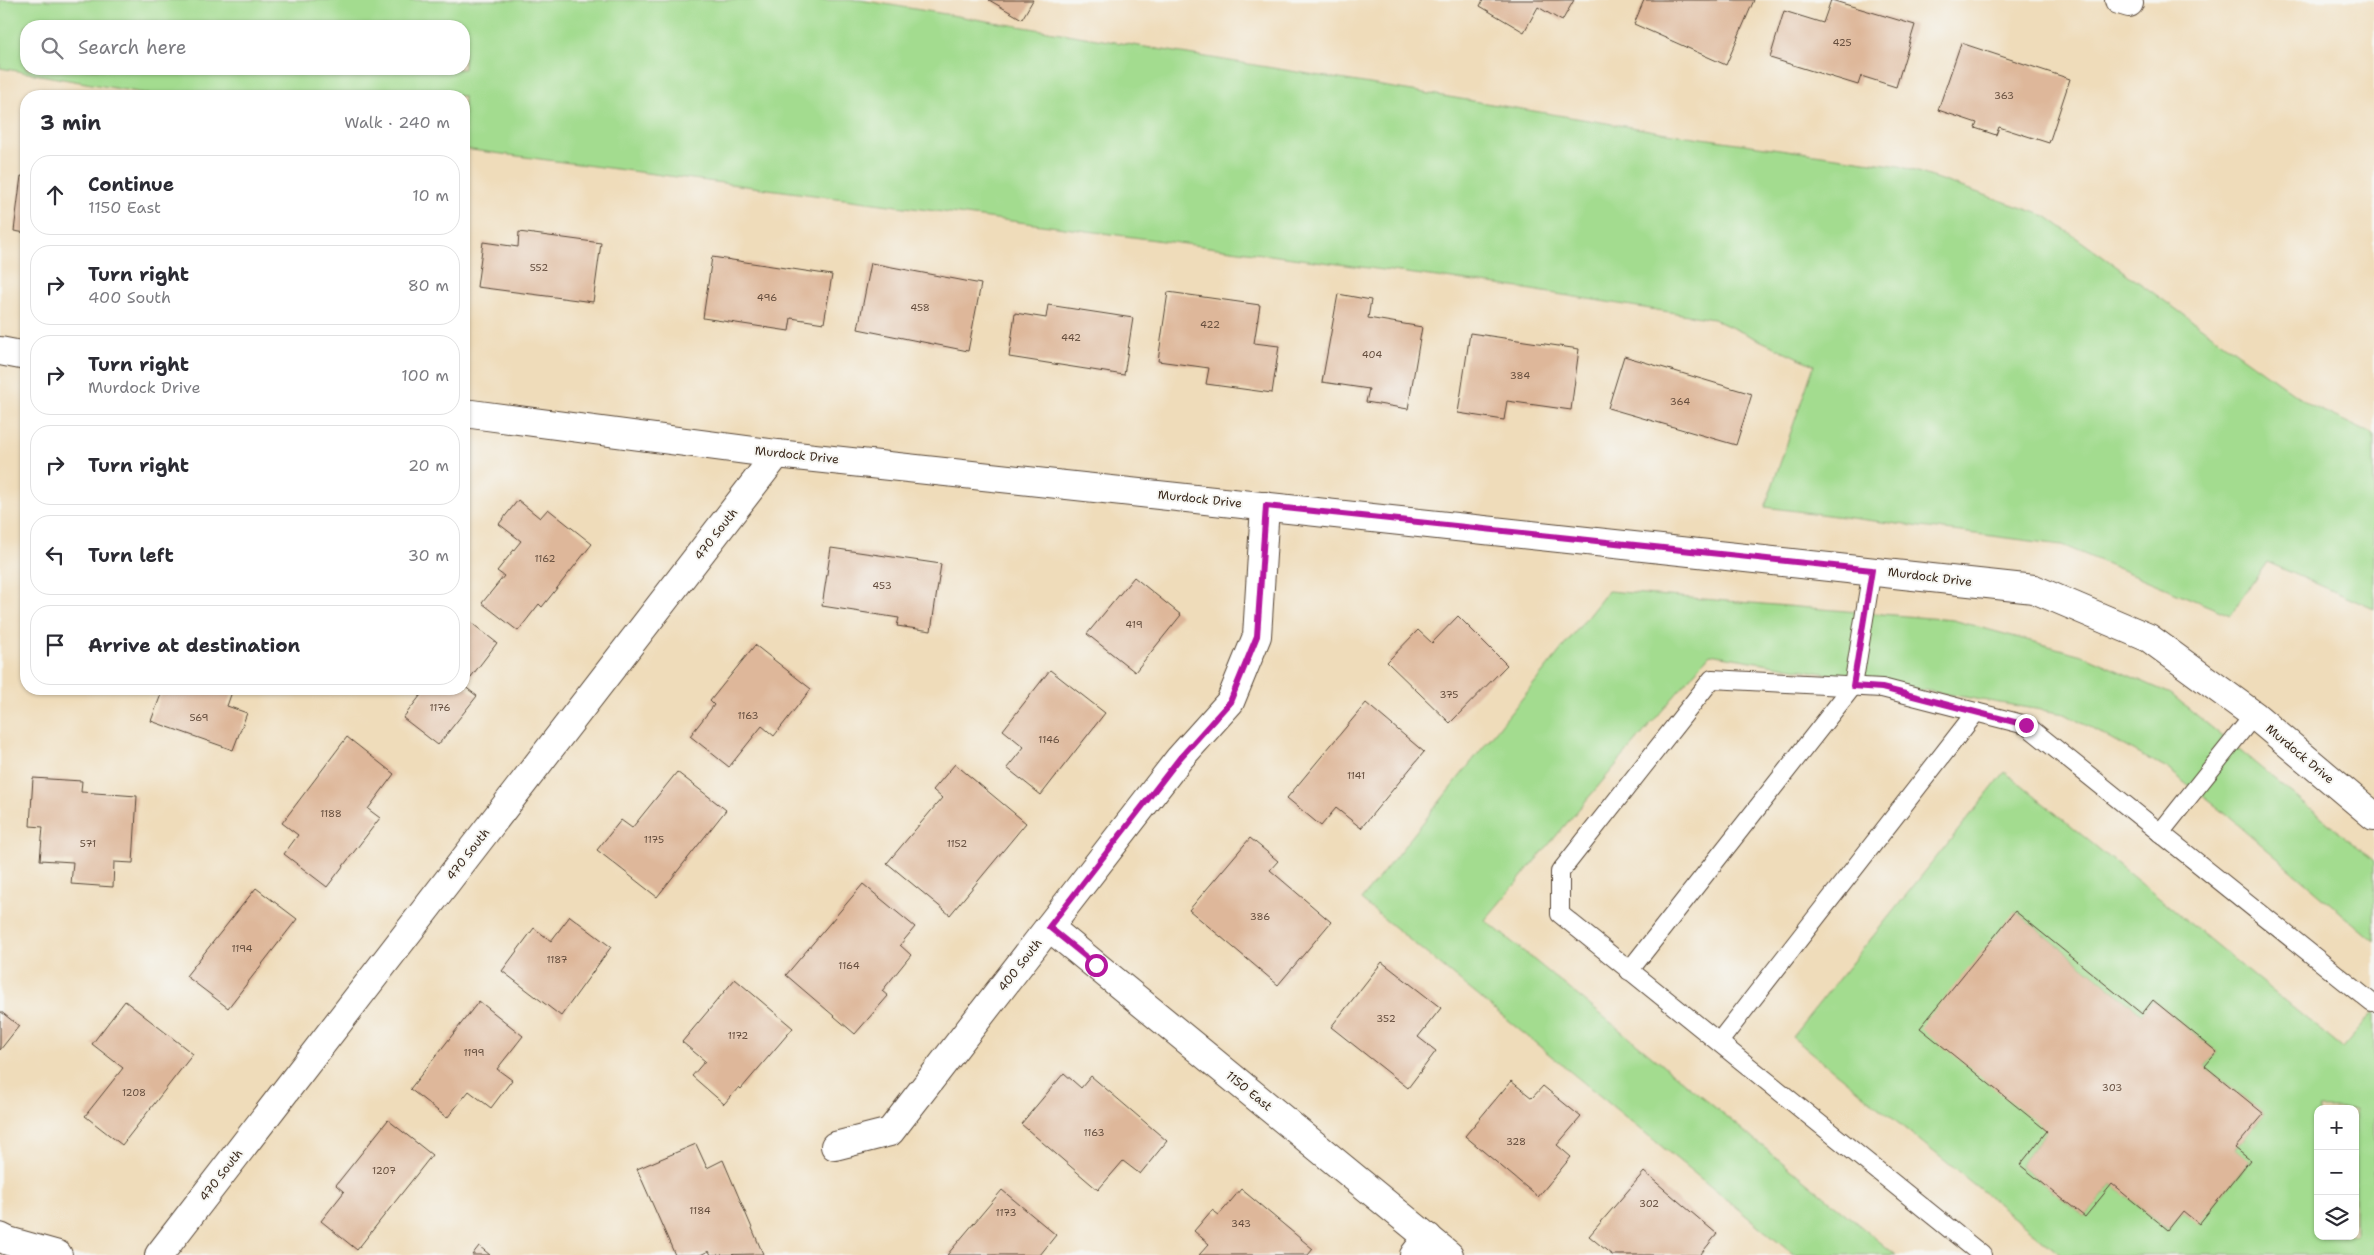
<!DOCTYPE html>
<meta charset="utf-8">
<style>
:root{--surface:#fff;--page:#f2f2f3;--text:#2b2b33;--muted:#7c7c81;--line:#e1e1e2}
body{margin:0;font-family:"Shantell Sans",sans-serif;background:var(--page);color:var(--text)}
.controls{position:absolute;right:15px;bottom:15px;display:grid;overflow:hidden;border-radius:10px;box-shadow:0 1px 4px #0004}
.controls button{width:45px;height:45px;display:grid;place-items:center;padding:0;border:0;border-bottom:1px solid var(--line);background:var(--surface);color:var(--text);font:25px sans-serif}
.stop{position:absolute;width:15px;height:15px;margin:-11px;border:4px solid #b5179e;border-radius:50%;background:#fff}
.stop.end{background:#b5179e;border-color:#fff;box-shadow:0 1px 5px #0008}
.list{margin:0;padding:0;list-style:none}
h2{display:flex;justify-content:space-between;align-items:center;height:65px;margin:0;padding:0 20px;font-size:21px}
h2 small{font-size:16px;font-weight:400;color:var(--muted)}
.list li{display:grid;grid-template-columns:32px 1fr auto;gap:15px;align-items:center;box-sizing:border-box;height:80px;margin:0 10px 10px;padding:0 10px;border:1px solid var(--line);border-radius:20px}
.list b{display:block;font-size:19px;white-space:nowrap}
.list p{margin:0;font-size:16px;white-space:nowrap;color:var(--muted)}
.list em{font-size:16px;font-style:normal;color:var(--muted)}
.icon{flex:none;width:28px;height:28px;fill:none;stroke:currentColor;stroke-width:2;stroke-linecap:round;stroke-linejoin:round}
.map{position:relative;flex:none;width:2374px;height:1255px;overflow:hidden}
.search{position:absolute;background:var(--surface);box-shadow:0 1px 4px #0004;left:20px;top:20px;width:450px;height:55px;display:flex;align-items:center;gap:12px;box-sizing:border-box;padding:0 18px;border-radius:20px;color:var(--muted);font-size:19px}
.panel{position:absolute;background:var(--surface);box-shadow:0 1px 4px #0004;left:20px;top:90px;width:450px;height:605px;border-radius:20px}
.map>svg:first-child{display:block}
.green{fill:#a3dc8f;stroke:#6f8356;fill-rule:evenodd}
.building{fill:#deb79a}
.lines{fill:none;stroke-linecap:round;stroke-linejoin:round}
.lane-casing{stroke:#564535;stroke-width:20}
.street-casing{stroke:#564535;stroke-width:30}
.secondary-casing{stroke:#564535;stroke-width:30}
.lane{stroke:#fff;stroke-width:18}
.street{stroke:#fff;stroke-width:28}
.secondary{stroke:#fff;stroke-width:28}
.route{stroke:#b5179e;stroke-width:6}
.labels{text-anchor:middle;stroke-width:4;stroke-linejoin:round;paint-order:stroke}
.number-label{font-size:10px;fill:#644d3d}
.street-label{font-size:12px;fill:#3b2a1e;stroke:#f6f6f2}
</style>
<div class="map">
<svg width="2374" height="1255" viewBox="0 0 2374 1255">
<rect width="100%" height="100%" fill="#f6f6f2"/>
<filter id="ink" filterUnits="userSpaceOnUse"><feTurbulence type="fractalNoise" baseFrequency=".02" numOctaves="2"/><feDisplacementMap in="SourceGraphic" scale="10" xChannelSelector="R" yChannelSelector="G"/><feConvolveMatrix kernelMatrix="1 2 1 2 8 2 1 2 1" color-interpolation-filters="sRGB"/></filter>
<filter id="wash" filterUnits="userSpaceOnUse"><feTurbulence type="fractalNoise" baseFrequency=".0096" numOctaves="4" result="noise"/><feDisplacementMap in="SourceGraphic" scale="20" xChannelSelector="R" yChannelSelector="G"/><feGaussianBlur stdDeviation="1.12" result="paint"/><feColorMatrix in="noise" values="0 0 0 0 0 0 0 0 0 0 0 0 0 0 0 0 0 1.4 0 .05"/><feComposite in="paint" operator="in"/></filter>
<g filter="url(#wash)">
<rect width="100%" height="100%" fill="#efdcba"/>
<!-- green -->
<g class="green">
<path d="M0,0H860L1673,134L1900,166L2046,216L2310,405L2374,435V609L2267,562L2230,615L2062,545L1765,507L1814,365L1713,319L1513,287L464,149V96H160L0,68ZM26,26H464V69H26Z"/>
<path d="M1608,591L1953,620L2082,655L2171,694L2374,861V941L2221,810L2169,770L2065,714L1710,654L1485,920L1896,1255H1794L1361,900Z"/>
<path d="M2005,772L2342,1048L2374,1011V1255H2061L1792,1037ZM2015,911L2142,1014L2153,1000L2217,1052L2205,1066L2264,1114L2235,1148L2250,1161L2199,1223L2183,1211L2168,1230L2112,1184L2085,1217L2020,1165L2047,1131ZM2318,1109H2355V1236H2318Z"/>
</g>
<g id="blocks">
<!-- building -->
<g class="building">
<path d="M989,0H1033L1022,19Z"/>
<path d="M1483,0H1574L1562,21L1538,7L1524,32L1480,6Z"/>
<path d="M1644,0H1754L1726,65L1634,24Z"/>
<path d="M1831,0L1915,25L1896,87L1861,76L1858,85L1770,58L1784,11L1823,23Z"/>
<path d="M1961,43L2070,79L2049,143L1999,127L1996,135L1975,128L1977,123L1938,110Z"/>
<path d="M21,176L26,177V233L14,231Z"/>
<path d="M519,232L601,243L593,302L477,287L483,242L518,247Z"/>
<path d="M712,257L832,275L824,323L791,318L789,331L703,318Z"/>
<path d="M871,263L981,284L968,351L858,329Z"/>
<path d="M1168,292L1260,305L1254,343L1279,346L1272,393L1206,384L1209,368L1158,361Z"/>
<path d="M1338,294L1371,300L1368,318L1422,327L1408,409L1366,402L1369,389L1322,382Z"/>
<path d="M1048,305L1133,318L1124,375L1009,357L1015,313L1046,318Z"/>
<path d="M1470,333L1579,349L1571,410L1507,401L1504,420L1458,413Z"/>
<path d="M1624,356L1752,394L1736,445L1608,408Z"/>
<path d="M518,500L540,518L548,509L592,544L542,607L539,604L518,631L482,603L504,576L497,571L521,541L499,524Z"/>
<path d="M831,548L941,564L931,631L897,626L899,618L822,606Z"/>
<path d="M1134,577L1181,615L1135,672L1087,634Z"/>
<path d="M1458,616L1507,665L1450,723L1387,662L1418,630L1432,643Z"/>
<path d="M464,617L497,643L464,686Z"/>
<path d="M755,645L811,689L774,736L762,726L729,767L690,736L714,705L710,701Z"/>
<path d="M1050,670L1105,713L1041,795L1007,768L1024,747L1003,730Z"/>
<path d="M464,686L477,696L438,745L403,718L424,691L421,689H464Z"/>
<path d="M163,689H233L227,706L247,713L233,750L151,721Z"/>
<path d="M1366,703L1424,752L1361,828L1336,808L1321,826L1287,798Z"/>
<path d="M347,737L394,774L368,809L380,818L327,887L284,854L298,835L282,823Z"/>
<path d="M955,764L1026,823L950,915L887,863L942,798L933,790Z"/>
<path d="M677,772L726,810L657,897L597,850L621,820L632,828Z"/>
<path d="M33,778L82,781L81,792L137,796L133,863L114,862L113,887L71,884L73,862L40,860L43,827L30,826Z"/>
<path d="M1250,838L1278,861L1270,870L1331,922L1278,985L1189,910Z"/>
<path d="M863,884L915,927L900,945L911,955L882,991L888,996L855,1034L786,975Z"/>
<path d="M256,888L297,919L228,1008L186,976Z"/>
<path d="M2015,911L2142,1014L2153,1000L2217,1052L2205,1066L2264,1114L2235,1148L2250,1160L2199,1224L2183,1211L2168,1230L2112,1184L2085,1217L2020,1165L2047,1131L1920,1028Z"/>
<path d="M570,916L611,947L561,1016L502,971L534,928L551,941Z"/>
<path d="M1382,962L1441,1008L1418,1037L1436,1051L1408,1088L1331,1027Z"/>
<path d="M735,979L793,1028L741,1089L739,1087L724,1104L692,1076L705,1061L682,1042Z"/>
<path d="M125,1001L193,1054L122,1145L85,1116L123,1068L92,1044Z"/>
<path d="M479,1001L523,1036L497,1069L512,1080L491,1108L469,1091L447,1118L410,1089Z"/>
<path d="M0,1011L19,1026L0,1050Z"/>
<path d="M1064,1073L1081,1088L1091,1076L1167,1141L1140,1174L1123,1161L1098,1190L1021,1124Z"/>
<path d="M1511,1081L1532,1098L1543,1086L1581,1117L1557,1145L1571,1157L1538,1197L1465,1136Z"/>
<path d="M388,1120L432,1155L357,1250L321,1221L344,1192L336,1185Z"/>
<path d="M696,1144L707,1168L723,1160L763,1254L711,1255L709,1251L700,1255H675L637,1169Z"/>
<path d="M1644,1172L1717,1234L1700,1255H1612L1589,1236Z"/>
<path d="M1241,1189L1313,1249L1308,1255H1199L1209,1244L1194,1231L1212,1210L1219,1215Z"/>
<path d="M1002,1190L1056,1235L1040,1255H947Z"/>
<path d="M479,1246L490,1255H472Z"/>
</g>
</g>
</g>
<g filter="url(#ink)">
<use href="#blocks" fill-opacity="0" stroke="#564535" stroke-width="1"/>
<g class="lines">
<!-- lane casing -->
<g class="lane-casing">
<g id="lane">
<path d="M2160,833L2254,715"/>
<path d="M1629,971L1853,686L1872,570"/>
<path d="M1719,1042L1976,712"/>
<path d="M1982,1255L1560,914V872L1712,679L1882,688L2026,725L2372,1003"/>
</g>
</g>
<!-- street casing -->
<g class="street-casing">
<g id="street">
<path d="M2119,0L2129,3"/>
<path d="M1049,927L1449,1255"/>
<path d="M835,1146L890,1132L1179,759L1230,702L1257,636L1265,506"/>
<path d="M0,1237L8,1241L58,1255"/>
<path d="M159,1255L777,454"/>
<path d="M1414,1255L1428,1237"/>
</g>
</g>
<!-- secondary casing -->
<g class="secondary-casing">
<g id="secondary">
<path d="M0,351L26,356"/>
<path d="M464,413L777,454L2034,589L2149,638L2254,715L2374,816"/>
</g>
</g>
<!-- lane -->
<use href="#lane" class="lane"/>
<!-- street -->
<use href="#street" class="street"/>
<!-- secondary -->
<use href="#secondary" class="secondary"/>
</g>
</g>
<g class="lines" filter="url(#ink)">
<!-- route -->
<path class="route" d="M1096,965L1049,927L1179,759L1230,702L1257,636L1266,506L1872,570L1853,686L1882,688L2026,725"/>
</g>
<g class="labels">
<!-- number labels -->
<g class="number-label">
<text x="1842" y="46">425</text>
<text x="2004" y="99">363</text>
<text x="539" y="271">552</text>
<text x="767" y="301">496</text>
<text x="920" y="311">458</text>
<text x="1210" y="328">422</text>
<text x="1071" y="341">442</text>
<text x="1372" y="358">404</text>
<text x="1520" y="379">384</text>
<text x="1680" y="405">364</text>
<text x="545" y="562">1162</text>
<text x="882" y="589">453</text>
<text x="1134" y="628">419</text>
<text x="1449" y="698">375</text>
<text x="440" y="711">1176</text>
<text x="748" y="719">1163</text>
<text x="199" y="721">569</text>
<text x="1049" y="743">1146</text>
<text x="1356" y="779">1141</text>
<text x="331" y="817">1188</text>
<text x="654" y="843">1175</text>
<text x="88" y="847">571</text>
<text x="957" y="847">1152</text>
<text x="1260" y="920">386</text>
<text x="242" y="952">1194</text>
<text x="557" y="963">1187</text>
<text x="849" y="969">1164</text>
<text x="1386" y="1022">352</text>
<text x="738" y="1039">1172</text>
<text x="474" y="1056">1199</text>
<text x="2112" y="1091">303</text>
<text x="134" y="1096">1208</text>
<text x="1094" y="1136">1163</text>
<text x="1516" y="1145">328</text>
<text x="384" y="1174">1207</text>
<text x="1649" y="1207">302</text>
<text x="700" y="1214">1184</text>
<text x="1006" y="1216">1173</text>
<text x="1241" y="1227">343</text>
</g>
<!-- street labels -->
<g class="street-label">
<text transform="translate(797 455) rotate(6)" y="4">Murdock Drive</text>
<text transform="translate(1200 499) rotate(6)" y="4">Murdock Drive</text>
<text transform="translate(716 534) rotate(-52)" y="4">470 South</text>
<text transform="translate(1930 577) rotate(7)" y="4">Murdock Drive</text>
<text transform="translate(2300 754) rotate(40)" y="4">Murdock Drive</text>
<text transform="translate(468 854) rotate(-52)" y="4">470 South</text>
<text transform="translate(1020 965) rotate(-52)" y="4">400 South</text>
<text transform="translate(1249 1091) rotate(39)" y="4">1150 East</text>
<text transform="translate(221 1175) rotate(-52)" y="4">470 South</text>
</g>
</g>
</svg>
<div class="controls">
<button>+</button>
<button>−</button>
<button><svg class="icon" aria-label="layers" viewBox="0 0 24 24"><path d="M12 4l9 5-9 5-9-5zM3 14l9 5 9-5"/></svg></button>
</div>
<div class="stop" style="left:1096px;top:965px"></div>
<div class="stop end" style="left:2026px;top:725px"></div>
<div class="search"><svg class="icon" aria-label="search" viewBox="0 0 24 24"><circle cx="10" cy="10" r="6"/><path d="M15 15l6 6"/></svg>Search here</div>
<section class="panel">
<h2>3 min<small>Walk · 240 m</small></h2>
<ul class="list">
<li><svg class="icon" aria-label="ahead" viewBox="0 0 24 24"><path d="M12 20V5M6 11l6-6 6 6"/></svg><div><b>Continue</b><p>1150 East</p></div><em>10 m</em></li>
<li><svg class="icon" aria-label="right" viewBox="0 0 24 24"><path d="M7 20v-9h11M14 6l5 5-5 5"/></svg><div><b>Turn right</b><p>400 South</p></div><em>80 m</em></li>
<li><svg class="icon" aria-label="right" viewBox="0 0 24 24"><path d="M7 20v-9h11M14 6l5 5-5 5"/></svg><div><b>Turn right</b><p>Murdock Drive</p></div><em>100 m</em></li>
<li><svg class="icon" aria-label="right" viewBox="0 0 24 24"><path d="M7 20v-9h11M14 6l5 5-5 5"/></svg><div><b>Turn right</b></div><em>20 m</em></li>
<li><svg class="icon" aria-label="left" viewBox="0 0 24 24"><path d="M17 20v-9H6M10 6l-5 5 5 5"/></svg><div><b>Turn left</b></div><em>30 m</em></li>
<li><svg class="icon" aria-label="arrive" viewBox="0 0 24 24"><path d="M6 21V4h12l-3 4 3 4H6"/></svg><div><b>Arrive at destination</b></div></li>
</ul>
</section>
</div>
